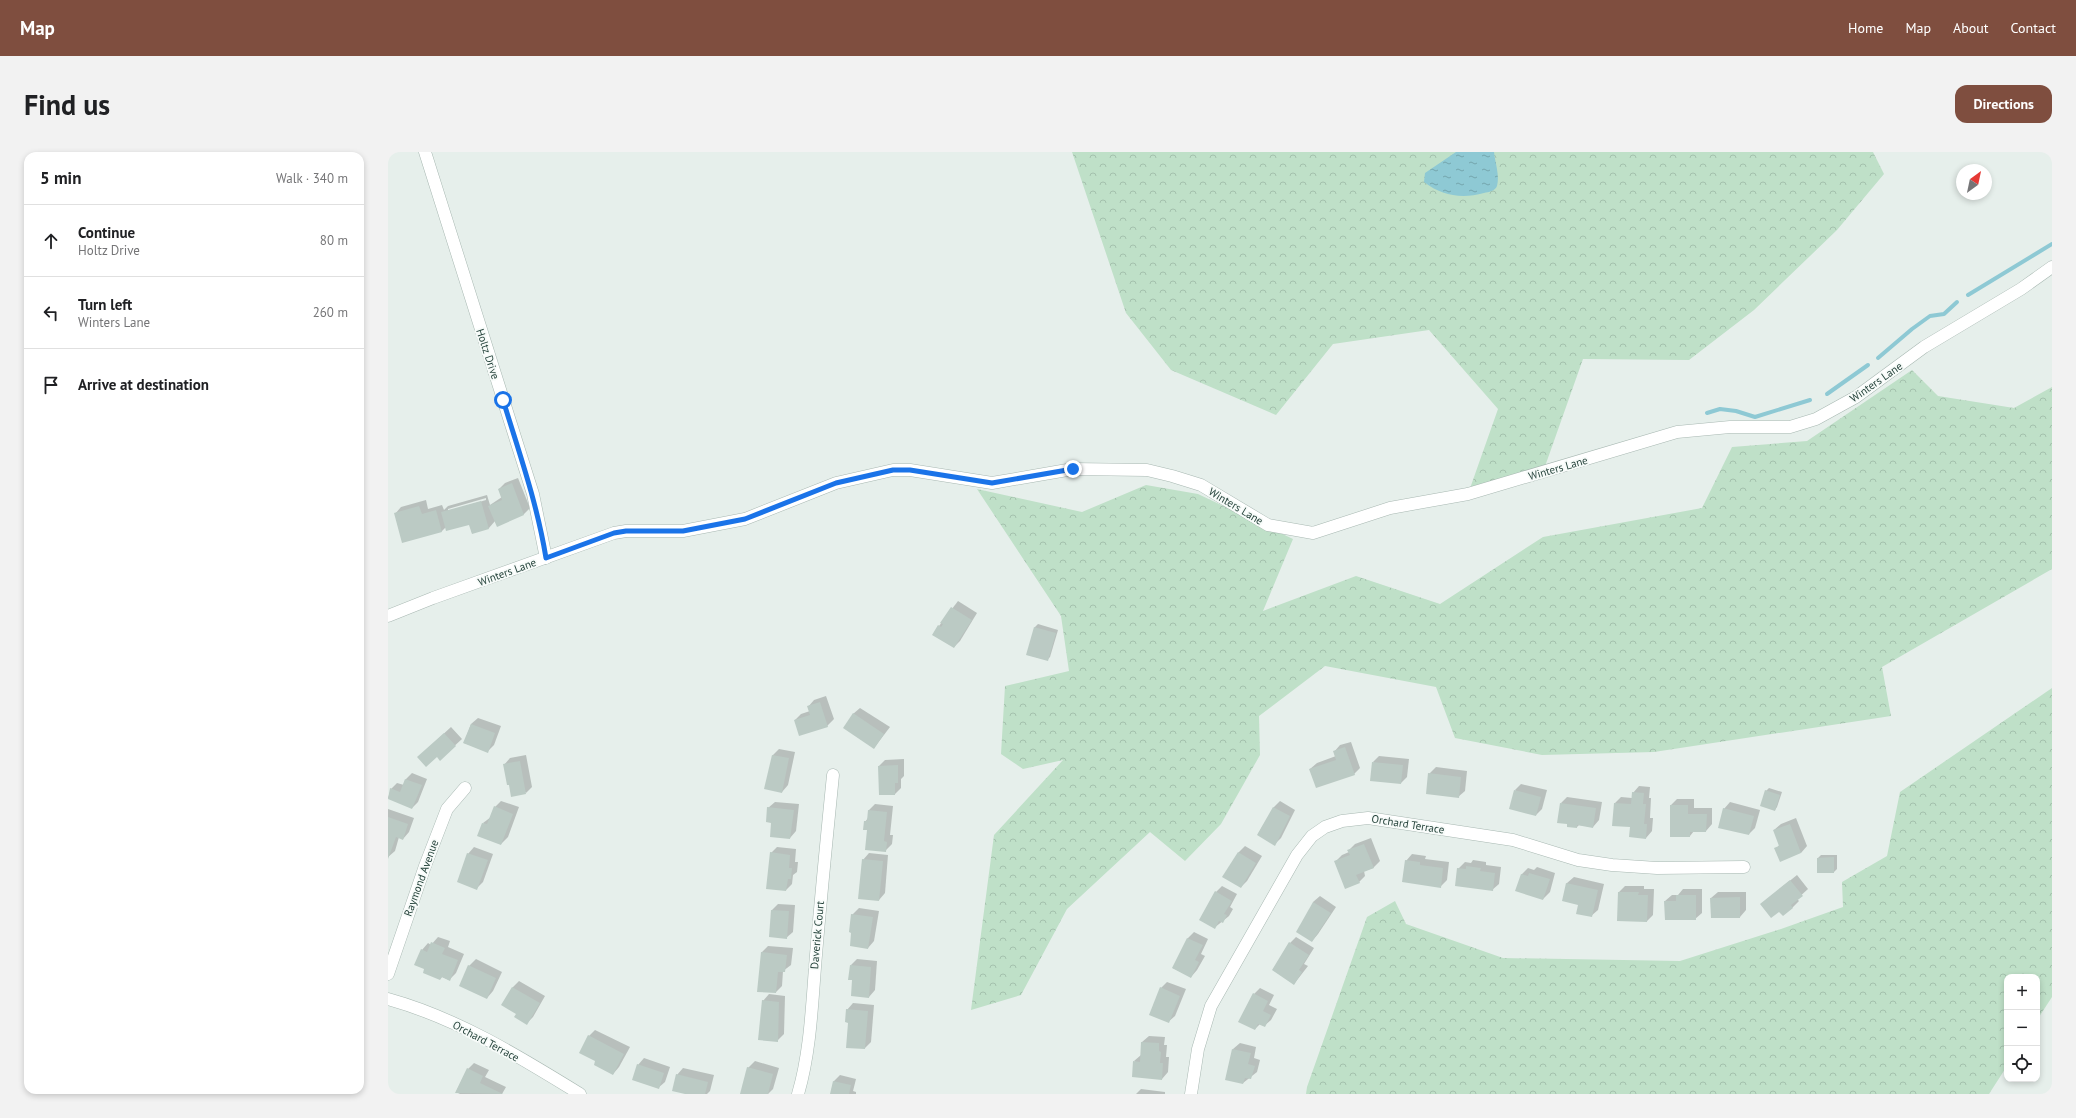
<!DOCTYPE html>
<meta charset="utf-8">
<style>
:root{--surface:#fff;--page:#f2f2f2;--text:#202124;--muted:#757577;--line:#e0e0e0;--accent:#7f4e3f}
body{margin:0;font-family:"PT Sans",sans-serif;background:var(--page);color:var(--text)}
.controls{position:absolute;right:12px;bottom:12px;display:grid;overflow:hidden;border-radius:8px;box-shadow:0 2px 6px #0003}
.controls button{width:36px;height:36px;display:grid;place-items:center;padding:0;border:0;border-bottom:1px solid var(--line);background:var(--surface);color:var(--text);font:20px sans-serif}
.compass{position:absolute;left:1568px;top:12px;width:36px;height:36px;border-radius:50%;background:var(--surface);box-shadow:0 2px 6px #0003;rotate:33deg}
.stop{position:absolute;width:12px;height:12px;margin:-9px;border:3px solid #1a73e8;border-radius:50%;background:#fff}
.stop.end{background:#1a73e8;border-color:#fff;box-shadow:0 1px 4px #0008}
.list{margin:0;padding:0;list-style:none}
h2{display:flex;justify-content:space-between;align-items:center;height:52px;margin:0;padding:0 16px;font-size:17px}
h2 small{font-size:13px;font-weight:400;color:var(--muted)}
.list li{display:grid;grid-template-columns:26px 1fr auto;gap:12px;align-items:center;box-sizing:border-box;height:72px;padding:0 16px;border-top:1px solid var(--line)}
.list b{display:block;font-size:15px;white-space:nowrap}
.list p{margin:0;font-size:13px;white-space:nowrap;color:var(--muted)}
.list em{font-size:13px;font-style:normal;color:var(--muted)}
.icon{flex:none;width:22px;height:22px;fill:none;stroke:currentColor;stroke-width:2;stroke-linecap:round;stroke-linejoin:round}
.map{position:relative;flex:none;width:1664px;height:942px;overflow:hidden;border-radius:12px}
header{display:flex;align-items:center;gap:24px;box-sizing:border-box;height:56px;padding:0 20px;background:var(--accent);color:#fff}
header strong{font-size:19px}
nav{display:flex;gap:22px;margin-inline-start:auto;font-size:14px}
.intro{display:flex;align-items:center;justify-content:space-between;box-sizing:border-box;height:96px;padding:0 24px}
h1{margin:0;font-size:28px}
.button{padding:10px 18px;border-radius:12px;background:var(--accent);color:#fff;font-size:14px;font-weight:700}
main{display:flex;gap:24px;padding:0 24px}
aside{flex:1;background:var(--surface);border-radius:12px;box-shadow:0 2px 6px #0003}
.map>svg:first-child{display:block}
.forest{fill:url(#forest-crowns)}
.water{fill:url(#water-ripples)}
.shadow{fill:#0003;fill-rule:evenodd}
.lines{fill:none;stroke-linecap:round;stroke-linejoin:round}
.stream{stroke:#8ec9d4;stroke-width:4}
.building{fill:#bbcac4}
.minor-casing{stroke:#a8b8b2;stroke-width:13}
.tertiary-casing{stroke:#a8b8b2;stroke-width:13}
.minor{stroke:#fff;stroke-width:12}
.tertiary{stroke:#fff;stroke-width:12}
.route{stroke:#1a73e8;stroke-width:5}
.labels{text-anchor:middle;stroke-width:3.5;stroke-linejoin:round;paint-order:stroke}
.street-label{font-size:11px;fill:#24423a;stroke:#f7fbf9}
</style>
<header>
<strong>Map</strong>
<nav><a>Home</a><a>Map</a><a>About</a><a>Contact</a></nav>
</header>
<div class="intro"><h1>Find us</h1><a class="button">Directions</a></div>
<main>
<aside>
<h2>5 min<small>Walk · 340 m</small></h2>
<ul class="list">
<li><svg class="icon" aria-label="ahead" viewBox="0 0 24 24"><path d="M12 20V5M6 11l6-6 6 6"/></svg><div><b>Continue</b><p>Holtz Drive</p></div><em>80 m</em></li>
<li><svg class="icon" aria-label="left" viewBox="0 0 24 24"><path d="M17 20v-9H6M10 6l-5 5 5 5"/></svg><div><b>Turn left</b><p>Winters Lane</p></div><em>260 m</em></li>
<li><svg class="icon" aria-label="arrive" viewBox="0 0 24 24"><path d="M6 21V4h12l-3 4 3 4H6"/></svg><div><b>Arrive at destination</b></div></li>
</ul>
</aside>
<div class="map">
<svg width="1664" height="942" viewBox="0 0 1664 942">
<defs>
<pattern id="forest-crowns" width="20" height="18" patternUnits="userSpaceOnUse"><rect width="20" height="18" fill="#bfe0c8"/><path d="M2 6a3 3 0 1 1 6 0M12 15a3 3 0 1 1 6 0" fill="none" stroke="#a4c1ad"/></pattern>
<pattern id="water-ripples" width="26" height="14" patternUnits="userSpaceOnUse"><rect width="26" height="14" fill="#8ec9d4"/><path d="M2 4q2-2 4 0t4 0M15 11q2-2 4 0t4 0" fill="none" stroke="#74a5ad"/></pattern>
</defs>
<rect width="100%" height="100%" fill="#e6efeb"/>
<!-- forest -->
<g class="forest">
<path d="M684,0H1485L1496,22L1449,78L1366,158L1301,208L1195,207L1155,320L1080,342L1110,257L1041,178L945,192L888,263L783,218L738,161Z"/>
<path d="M1524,218L1550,244L1626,256L1664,235V417L1494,515L1503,564L1266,600L1154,603L1067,586L1048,535L937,514L871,564L872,603L833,672L797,709L762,680L679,757L633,843L583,858L606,683L675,608L635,617L613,602L617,534L681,519L673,464L589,337L694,360L758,333L810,342L905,387L875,459L968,424L1052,452L1155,385L1314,356L1344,295L1419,289Z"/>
<path d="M1664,536V845L1649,868V825H1619V914L1601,942H918L919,935L979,765L1007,749L1018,772L1115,806L1292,809L1393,777L1455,755L1454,730L1499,704L1512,640Z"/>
</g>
<!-- water -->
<path class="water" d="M1068,0H1106C1107,10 1112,24 1109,34C1107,39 1101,40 1096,41C1074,47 1054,44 1036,30L1037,21Z"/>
<!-- shadow -->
<g class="shadow">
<path d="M130,326L142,356L136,362L109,373L107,369L101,376L84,381L82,372L58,375L54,379L15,390L7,362L13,355L38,348L40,357L54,353L56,358L60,354L99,343L102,353L114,345L111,337L117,331ZM98,346V348L60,359V357Z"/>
<path d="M570,449L589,461L572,489L566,495L551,474Z"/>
<path d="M650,472L670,478L662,505L659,508L640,503L647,475Z"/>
<path d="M438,544L446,567L439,574L407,568L413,562L422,559L420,555L426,548Z"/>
<path d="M472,556L502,575L486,596L465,562Z"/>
<path d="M90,566L113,574L106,593L100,599L76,591L83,572Z"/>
<path d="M63,575L74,587L52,607L49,604L37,599Z"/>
<path d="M963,590L972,616L966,622L922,617L929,611L948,604L946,600L952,593Z"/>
<path d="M391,597L407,600L400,633L394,640L378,636L385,603Z"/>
<path d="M138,603L144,635L138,641L116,613L122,606Z"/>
<path d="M991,604L1021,607L1019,625L1013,631L985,610Z"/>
<path d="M516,607V624L513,627V636L507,642L491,614L497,608Z"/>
<path d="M1048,615L1079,619L1077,639L1070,645L1041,622Z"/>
<path d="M24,621L39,627L30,650L24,656L0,646L3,637L9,631L16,633L18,627Z"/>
<path d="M1133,632L1159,638L1154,657L1148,663L1127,638Z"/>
<path d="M1251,634L1262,635L1261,646H1263L1262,666H1265L1264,679L1258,686L1243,674L1227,651L1233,645L1244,646L1245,641Z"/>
<path d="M1381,636L1394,640L1389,655L1387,658L1378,639Z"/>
<path d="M1179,645L1214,650L1211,668L1205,675L1191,673L1189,675L1173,651Z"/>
<path d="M1289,647H1306V656H1324V672L1318,679H1306L1302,684L1283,653Z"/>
<path d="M113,649L131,655L120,685L113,692L95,671L103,665L107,655Z"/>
<path d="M892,649L907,658L893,686L887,692L870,682L886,655Z"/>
<path d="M387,650L411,652L408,679L402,686L384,670L380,656Z"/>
<path d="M1342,650L1372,658L1367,676L1361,682L1336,657Z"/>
<path d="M487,652L505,654L502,683H505L504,692L497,699L480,678L477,670L480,666L481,658Z"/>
<path d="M0,657L26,666L21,680L15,687L11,685L7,699L0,705Z"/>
<path d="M1408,666L1419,694L1413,701L1388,697L1392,692L1386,678L1393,672Z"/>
<path d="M983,686L992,709L985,716L976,719L977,724L971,730L947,710L954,703L961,700V698L967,692Z"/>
<path d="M857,694L874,704L859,729L853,735L836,725L851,700Z"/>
<path d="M86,695L105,702L95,730L89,736L80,702Z"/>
<path d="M389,695L408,697L407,710H410L409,720L405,723L404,732L398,738L383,701Z"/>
<path d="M481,701L500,703L497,741L491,748L475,708Z"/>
<path d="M1024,702L1038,704L1037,707L1061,710L1059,728L1052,735L1018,709Z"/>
<path d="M1433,703H1449V717L1446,720H1430V706Z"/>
<path d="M1085,708L1098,710V713L1113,715L1111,732L1104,738L1070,717L1077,710L1083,711Z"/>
<path d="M1149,715L1167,721L1162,740L1155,747L1133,723L1140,716L1146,718Z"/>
<path d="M1409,723L1420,737L1409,747L1411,749L1405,755L1395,763L1391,759L1373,752Z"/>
<path d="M1186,725L1216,732L1210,758L1203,764L1191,752L1175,748L1179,731Z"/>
<path d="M834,734L849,742L842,755L845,757L841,764L826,776L828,740Z"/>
<path d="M1237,734H1256V737H1266L1265,763L1259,769L1230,768L1231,740Z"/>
<path d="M1295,737H1314V761L1307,767L1277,749L1284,743H1290Z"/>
<path d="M1330,740H1358V758L1352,765L1323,746Z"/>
<path d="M932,744L948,755L930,782L924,789L925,750Z"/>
<path d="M390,752L407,753L405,780L398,786L382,784L384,758Z"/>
<path d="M471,756L491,759L486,789L480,796L464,763Z"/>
<path d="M806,780L820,787L813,802L817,804L809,818L803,825L785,816L800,786Z"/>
<path d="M50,785L62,789L60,795L76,802L68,821L61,828L54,825L52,827L38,816L34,798L40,791L43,793Z"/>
<path d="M908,785L926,796L916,812L920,814L906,832L902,791Z"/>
<path d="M380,794L405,796L403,813L395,819L394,834L388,840L373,801Z"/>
<path d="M88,807L114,820L105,839L99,846L81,814Z"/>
<path d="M469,807L489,809L487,838L481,845L463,813Z"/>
<path d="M131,829L157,844L145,865L139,871L130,862L115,853L125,835Z"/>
<path d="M779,830L798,837L787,864L780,870L773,836Z"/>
<path d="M872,836L886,843L881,853L889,857L883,868L876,874L872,872L867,877L866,842Z"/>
<path d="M381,842L397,844L396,882L389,889L375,849Z"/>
<path d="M465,851L486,853L483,890L477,896L461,870L459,858Z"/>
<path d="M207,878L242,895L231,915L225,922L208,908L201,884Z"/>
<path d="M761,884L777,885L776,893H779L778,905H781L780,920L774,927L746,909L753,903L754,890Z"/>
<path d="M852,891L868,895L866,906L872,908L869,920L855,931L838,927L845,897Z"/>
<path d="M256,906L282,915L277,930L270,936L250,913Z"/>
<path d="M367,909L391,916L385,937L380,942H353L360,916Z"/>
<path d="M86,911L101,918L97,925L118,935L114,942H72L68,940L80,917Z"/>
<path d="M295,916L326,923L322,939L319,942H302L289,923Z"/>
<path d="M452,923L468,927L465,939L468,940V942H443L446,929Z"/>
<path d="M753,937L777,940V942H748Z"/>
</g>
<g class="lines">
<!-- stream -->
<g class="stream">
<path d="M1580,143L1664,92"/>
<path d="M1490,206L1524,177L1542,164L1556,162L1569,150"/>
<path d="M1439,242L1480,213"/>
<path d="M1319,261L1332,257L1348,259L1367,265L1422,248"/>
</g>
</g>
<!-- building -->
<g class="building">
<path d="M124,331L136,363L109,375L100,354L114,348L110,337Z"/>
<path d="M93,349L101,377L84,382L81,373L58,379L53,360Z"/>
<path d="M31,354L34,362L48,358L54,380L14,391L6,361Z"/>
<path d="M563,455L584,468L566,496L544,483L550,473L553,475L555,472L552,471Z"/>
<path d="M646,475L668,481L660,509L638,503Z"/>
<path d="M432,550L440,575L411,584L406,568L422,563L419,554Z"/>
<path d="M465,561L496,582L486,597L455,576Z"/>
<path d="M83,572L107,581L100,601L75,591Z"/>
<path d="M56,581L68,594L52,609L49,605L38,615L29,605Z"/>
<path d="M957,595L967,623L928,636L921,617L948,608L945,599Z"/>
<path d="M384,603L401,606L394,641L376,637Z"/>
<path d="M132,609L138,642L123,645L121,633H119L115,612Z"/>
<path d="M984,610L1015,613L1013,632L982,629Z"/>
<path d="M510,613V631H507V643H491L490,614Z"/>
<path d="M1040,621L1073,625L1071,646L1038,642Z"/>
<path d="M17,627L34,633L24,657L0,647L2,636L12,640Z"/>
<path d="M1126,638L1153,645L1148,664L1121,657Z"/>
<path d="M1377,638L1392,643L1387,659L1372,654Z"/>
<path d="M1244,640L1256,641L1255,652H1258L1256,672H1259L1258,687L1241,685L1242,675L1224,674L1226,651L1243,652Z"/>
<path d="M1172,651L1208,656L1205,676L1189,673V676L1179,675V672L1169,671Z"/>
<path d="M1282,653H1300V662H1319L1318,680H1302V685H1282Z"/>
<path d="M106,654L125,662L113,693L89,684L94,671L99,672Z"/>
<path d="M379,655L406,658L402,687L382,685L383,671L378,670Z"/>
<path d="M885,655L902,664L887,694L869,683Z"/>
<path d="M1335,656L1366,664L1361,683L1330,676Z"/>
<path d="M480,658L499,660L496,689L499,690L498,700L477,698L479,678H475L476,669H479Z"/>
<path d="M0,665L20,672L15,688L8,685L0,707Z"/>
<path d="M1402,672L1413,701L1392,710L1386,696L1391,694L1385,678Z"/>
<path d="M976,692L986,716L968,723L972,731L957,737L946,709L962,703L959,698Z"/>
<path d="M382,700L402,703L401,716H404L403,727H400L398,739L378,737Z"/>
<path d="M850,700L868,711L853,736L834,725Z"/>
<path d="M79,701L100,708L89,738L69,730Z"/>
<path d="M1446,705V721H1429V706Z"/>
<path d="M474,707L495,709L491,749L470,747Z"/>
<path d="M1017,708L1032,710V713L1055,716L1053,736L1014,730Z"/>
<path d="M1078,714L1093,716L1092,719L1107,721L1105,739L1067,734L1069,716L1078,717Z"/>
<path d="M1141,721L1162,727L1155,748L1127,739L1133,722L1140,724Z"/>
<path d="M1402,728L1415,744L1403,753L1405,756L1395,764L1391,760L1383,766L1372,752Z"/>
<path d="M1178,731L1210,738L1204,765L1188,762L1190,753L1174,749Z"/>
<path d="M827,739L844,749L836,762L839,763L835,771L831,769L827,777L811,768Z"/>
<path d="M1230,740H1251L1250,743H1260L1259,770L1229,769Z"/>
<path d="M1288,743H1308V768H1277L1276,749H1288Z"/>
<path d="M1352,745V766H1323L1322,746Z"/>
<path d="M925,750L943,761L924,790L908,780Z"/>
<path d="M383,758L401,759L399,787L381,785Z"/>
<path d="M463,762L485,765L480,797L462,794L463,781L461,780Z"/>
<path d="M799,786L815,793L807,808L811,810L803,826L784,816Z"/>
<path d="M43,790L57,796L54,802L70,808L62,829L54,825L52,828L35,821L36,817L26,813L33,797L39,800Z"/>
<path d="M901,790L921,803L911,818L914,820L906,833L884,818Z"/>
<path d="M373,800L399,803L397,820H390L388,841L369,840Z"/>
<path d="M80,813L108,826L99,847L71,834Z"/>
<path d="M462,813L483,815L481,846L463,844L464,828H460Z"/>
<path d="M124,835L152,851L139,873L126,865L128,862L113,853Z"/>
<path d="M772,835L792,844L781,871L761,863Z"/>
<path d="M865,841L880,849L875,859L883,863L877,875L870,872L867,878L850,870Z"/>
<path d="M374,848L391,850L390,890L370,888Z"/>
<path d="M458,857L480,859L477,897L458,896L460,871L457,870Z"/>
<path d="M200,883L236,902L225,923L206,913L207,909L191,901Z"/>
<path d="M753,890L771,891V899L773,900L772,911H775L774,928L744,925L745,909L752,910Z"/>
<path d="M844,897L863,901L860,912L867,914L863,927L857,926L855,932L837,928Z"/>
<path d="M249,912L276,921L271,937L244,928Z"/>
<path d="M359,915L385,922L380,942H352Z"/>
<path d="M79,916L95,924L92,931L115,942L67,941Z"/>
<path d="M288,922L320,930L317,942H297L284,939Z"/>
<path d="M445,929L463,933L461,942H442Z"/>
</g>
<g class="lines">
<!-- minor casing -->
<g class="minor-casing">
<g id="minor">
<path d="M37,0L145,342L158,406"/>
<path d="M0,822L37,714L59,657L77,636"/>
<path d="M0,847C69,866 132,905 192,942"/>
<path d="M410,942C423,898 424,849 428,803C433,743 439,683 445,623"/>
<path d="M803,942L810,897L823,854L909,703L924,684L937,675L954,669L980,666L1125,688L1190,708L1224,713L1269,716L1356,715"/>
</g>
</g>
<!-- tertiary casing -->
<g class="tertiary-casing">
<path id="tertiary" d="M0,464L45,446L226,381L238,379H295L357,367L448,331L505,318H522L604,331L685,317L759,318L784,324L813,333L880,373L925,381L1002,356L1080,342L1289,280L1342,275H1402L1428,267L1468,245L1536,195L1633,137L1664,115"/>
</g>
<!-- minor -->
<use href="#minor" class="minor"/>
<!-- tertiary -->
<use href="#tertiary" class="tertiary"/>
</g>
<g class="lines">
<!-- route -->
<path class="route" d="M115,248C131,300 149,351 158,406L226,381L238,379H295L357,367L448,331L505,318H522L604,331L685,317"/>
</g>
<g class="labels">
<!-- street labels -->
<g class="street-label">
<text transform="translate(100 202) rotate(72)" y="4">Holtz Drive</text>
<text transform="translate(1488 230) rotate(-35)" y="4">Winters Lane</text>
<text transform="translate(1170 316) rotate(-16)" y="4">Winters Lane</text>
<text transform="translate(848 354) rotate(31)" y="4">Winters Lane</text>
<text transform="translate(119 420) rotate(-20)" y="4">Winters Lane</text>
<text transform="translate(1020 672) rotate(9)" y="4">Orchard Terrace</text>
<text transform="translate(33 726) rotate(-70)" y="4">Raymond Avenue</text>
<text transform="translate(429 783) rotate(-85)" y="4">Daverick Court</text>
<text transform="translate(98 889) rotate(28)" y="4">Orchard Terrace</text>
</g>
</g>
</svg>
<div class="controls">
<button>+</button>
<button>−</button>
<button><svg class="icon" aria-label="locate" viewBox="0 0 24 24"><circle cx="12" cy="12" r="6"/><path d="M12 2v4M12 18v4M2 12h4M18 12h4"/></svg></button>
</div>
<svg class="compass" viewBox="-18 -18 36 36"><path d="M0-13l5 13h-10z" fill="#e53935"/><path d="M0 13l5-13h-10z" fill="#757577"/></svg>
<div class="stop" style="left:115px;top:248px"></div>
<div class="stop end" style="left:685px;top:317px"></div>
</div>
</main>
